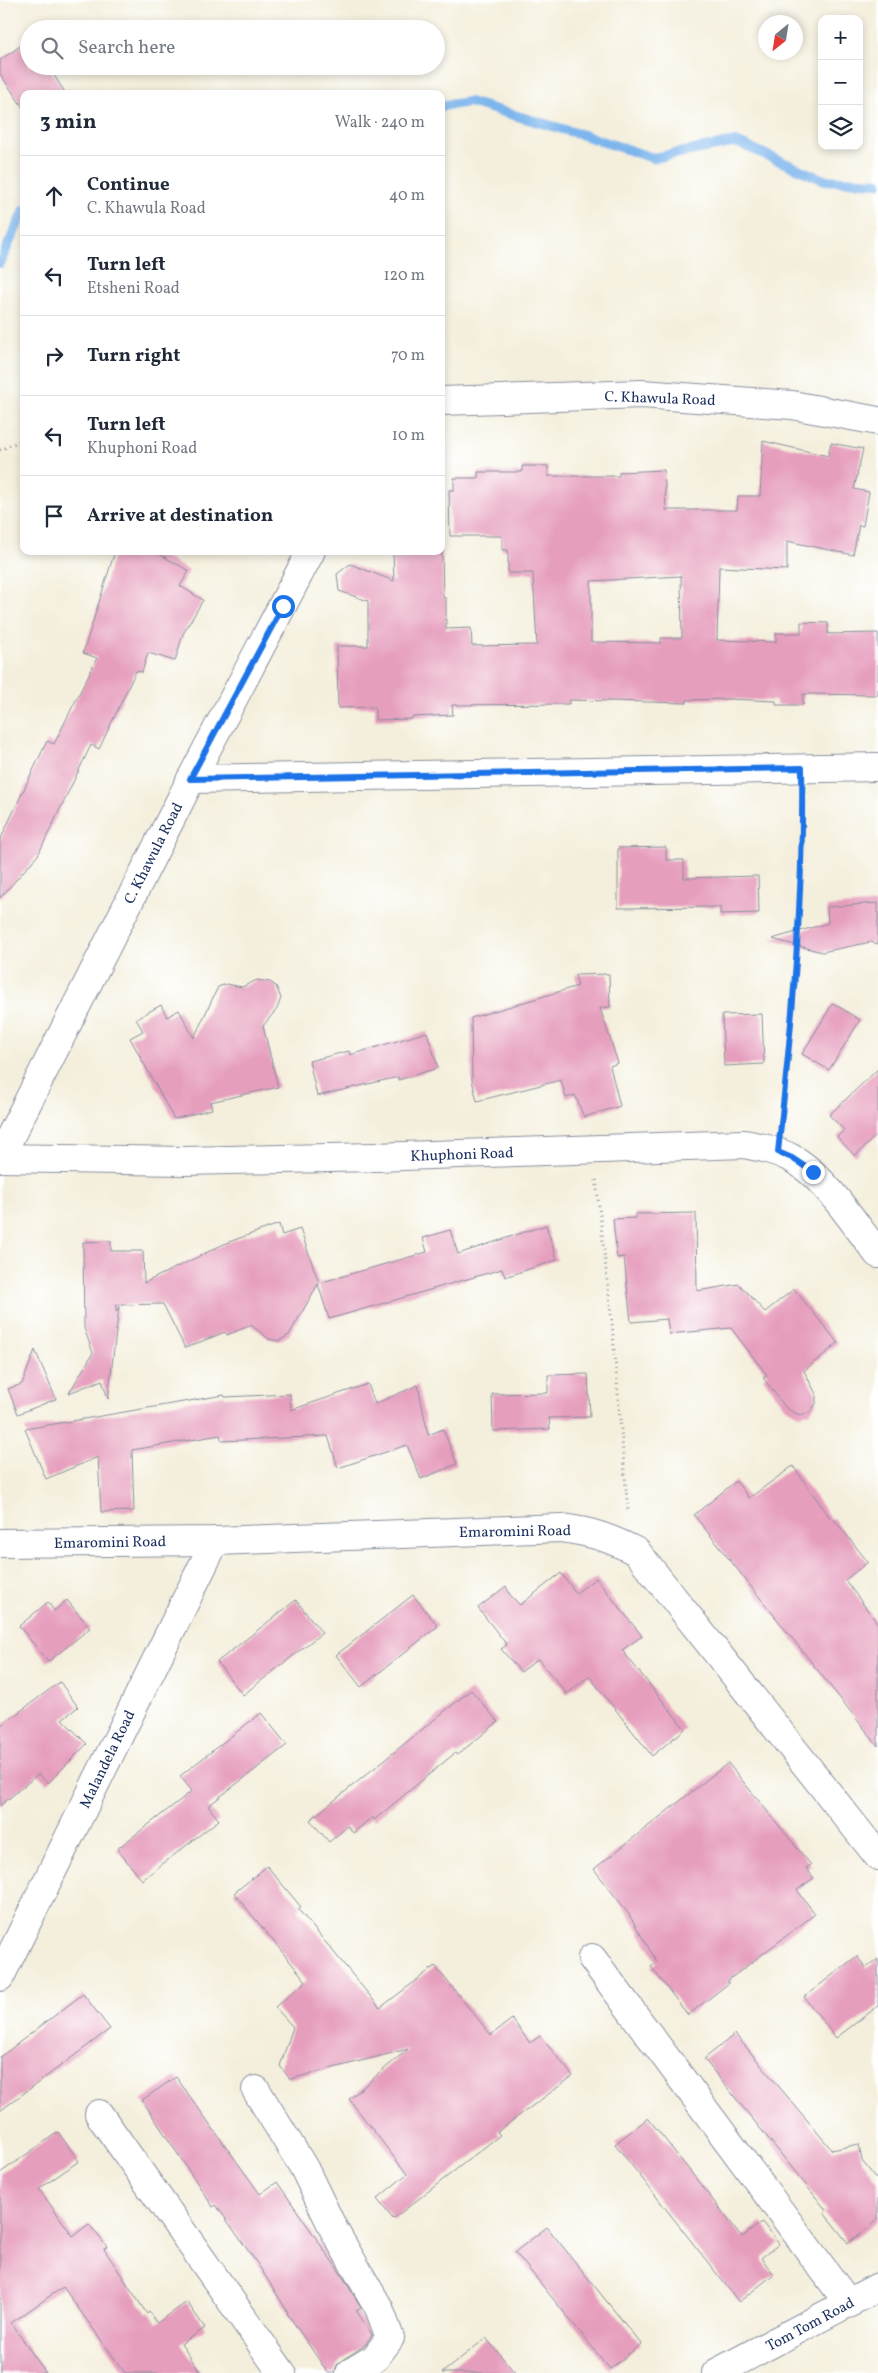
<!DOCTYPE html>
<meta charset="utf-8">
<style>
:root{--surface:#fff;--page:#f2f2f3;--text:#1f2937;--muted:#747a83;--line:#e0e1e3}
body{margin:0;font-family:Vollkorn,serif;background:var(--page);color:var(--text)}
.controls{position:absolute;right:15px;top:15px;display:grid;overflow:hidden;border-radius:10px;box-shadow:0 2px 8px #0003}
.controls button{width:45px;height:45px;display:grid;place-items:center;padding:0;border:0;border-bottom:1px solid var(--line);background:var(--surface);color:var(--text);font:25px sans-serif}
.compass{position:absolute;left:758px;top:15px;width:45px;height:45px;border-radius:50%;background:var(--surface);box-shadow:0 2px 8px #0003;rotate:210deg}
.stop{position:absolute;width:15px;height:15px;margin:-11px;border:4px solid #1a73e8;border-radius:50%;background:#fff}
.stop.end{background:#1a73e8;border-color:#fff;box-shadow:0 1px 5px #0008}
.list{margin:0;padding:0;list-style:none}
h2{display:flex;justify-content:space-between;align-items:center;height:65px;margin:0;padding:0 20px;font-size:21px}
h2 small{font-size:16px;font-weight:400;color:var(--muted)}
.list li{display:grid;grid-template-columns:32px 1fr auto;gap:15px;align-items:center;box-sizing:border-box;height:80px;padding:0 20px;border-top:1px solid var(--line)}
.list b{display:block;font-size:19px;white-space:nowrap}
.list p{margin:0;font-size:16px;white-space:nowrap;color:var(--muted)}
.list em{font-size:16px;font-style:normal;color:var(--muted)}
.icon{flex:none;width:28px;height:28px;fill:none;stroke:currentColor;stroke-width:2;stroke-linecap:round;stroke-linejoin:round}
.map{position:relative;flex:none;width:878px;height:2373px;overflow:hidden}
.search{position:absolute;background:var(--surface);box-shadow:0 2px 8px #0003;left:20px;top:20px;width:425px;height:55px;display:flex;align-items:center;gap:12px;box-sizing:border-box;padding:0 18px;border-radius:28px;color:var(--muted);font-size:19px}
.panel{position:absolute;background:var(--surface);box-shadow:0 2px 8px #0003;left:20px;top:90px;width:425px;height:465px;border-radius:10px}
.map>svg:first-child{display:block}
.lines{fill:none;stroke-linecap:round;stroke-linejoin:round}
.stream{stroke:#7db6ed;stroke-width:10}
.building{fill:#e69ebd;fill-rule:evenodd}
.minor-casing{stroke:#888f9d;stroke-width:30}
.path{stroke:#888f9d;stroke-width:3;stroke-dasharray:1 4;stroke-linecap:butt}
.minor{stroke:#fff;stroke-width:28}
.route{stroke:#1a73e8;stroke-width:6}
.labels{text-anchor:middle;stroke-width:5;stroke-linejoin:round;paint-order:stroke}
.street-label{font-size:15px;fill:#1b2f5e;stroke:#fff}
</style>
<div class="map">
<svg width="878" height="2373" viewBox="0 0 878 2373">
<rect width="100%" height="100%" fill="#fff"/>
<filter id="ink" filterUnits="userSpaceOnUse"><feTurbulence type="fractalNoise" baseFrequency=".02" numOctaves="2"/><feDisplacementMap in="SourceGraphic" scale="10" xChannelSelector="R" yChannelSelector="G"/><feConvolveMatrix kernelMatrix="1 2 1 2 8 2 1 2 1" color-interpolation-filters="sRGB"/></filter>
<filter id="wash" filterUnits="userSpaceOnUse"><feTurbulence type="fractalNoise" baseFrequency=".0096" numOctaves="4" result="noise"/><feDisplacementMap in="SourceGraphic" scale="20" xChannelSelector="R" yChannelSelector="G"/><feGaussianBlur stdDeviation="1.12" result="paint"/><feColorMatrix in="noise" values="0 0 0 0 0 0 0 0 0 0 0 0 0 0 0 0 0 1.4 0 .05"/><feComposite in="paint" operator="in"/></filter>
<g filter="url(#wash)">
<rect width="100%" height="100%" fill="#f4efdc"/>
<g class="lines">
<!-- stream -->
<g class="stream">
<path d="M441,106L469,102L583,135L653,158L736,142L824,180L878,183"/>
<path d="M0,263L24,210"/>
</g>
</g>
<g id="blocks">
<!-- building -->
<g class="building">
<path d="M29,40V66H48L66,94H24V109L0,74V60Z"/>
<path d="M763,441L828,456L831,443L863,449L854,489L869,492L863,526L859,525L853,555L787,541V570L719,567L717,640L776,642V633H801V622L828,623V634L878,633V695L803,694V705H776V701L728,699L687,700V703L569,700V704L452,705L453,715L412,717V719L375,720V707L338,708L337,646H368V601L339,591L337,574L350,564L394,581L393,551H442L443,598H446V629L471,628L472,646L537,645L533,573H508V550H502V536H450L449,490H454V478H478V472H522V466H548V476H619V472L664,470L666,510H737L738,496H760ZM681,576L682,638H661V643L591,642V581Z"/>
<path d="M115,551H154L189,571L180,586L203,600L183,634L175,661L148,653L142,672L136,671L99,749L91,745L38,855L0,898V840L47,741L54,744L97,658L83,653Z"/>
<path d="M666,847V860H684V878L758,876L759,913L720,914V907L618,908V848Z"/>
<path d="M878,903V944L871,942L822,952L772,939L828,923L827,907Z"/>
<path d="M609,974L610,1007L600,1008L618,1063L610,1066L620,1106L584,1117L575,1095L566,1098L561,1080L477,1101L472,1080L471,1018L578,986L575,975Z"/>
<path d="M257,980L270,982L276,986L281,998L277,1009L263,1026L278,1087L210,1102L212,1109L174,1119L130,1038L143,1031L136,1019L161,1005L167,1017L179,1010L194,1038L218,987L226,984L242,987Z"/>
<path d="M833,1003L860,1020L829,1070L802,1054Z"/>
<path d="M762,1014L764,1064L724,1066L722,1015Z"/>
<path d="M427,1032L438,1068L398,1080V1077L317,1096L309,1061L349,1051L350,1055Z"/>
<path d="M878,1069V1134L855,1156L837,1137L844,1130L829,1115Z"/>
<path d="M696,1213L697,1291L739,1284L765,1312L794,1289L838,1343L804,1371L816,1394V1404L809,1413L799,1415L786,1408L763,1378L767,1375L731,1328L669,1334L667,1319L631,1322L624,1257L617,1258L613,1219L635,1218V1214Z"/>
<path d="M279,1224L282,1235L300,1229L319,1283L427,1252L423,1238L450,1230L458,1254L546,1225L557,1260L505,1277L502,1269L329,1319L318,1284L289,1335L279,1341L269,1339L251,1325L227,1335L225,1332L185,1348L163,1304L116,1305V1312L119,1307L108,1399L102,1380L69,1393L93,1353L84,1328L83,1242L111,1241V1251H143L144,1283L226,1243Z"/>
<path d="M35,1350L56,1399L18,1414L8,1389L22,1384Z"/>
<path d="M588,1374L590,1417L549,1418L550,1429L493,1431L492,1394L548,1393V1375Z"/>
<path d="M368,1384L375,1404L418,1385L428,1435L443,1429L457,1464L421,1479L407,1445L338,1468L328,1436L222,1441L220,1435L132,1450L134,1511L101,1512L98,1457L46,1479L25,1429L224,1395L225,1397L290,1394L291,1410Z"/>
<path d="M793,1466L831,1519L833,1518L868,1562L845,1580L878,1624V1746L694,1515L736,1481L749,1498Z"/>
<path d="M561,1573L576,1593L596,1578L642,1636L622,1650L685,1729L652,1756L589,1676L567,1694L538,1659L521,1672L501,1649L507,1645L478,1608L506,1586L510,1595L520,1605Z"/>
<path d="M413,1595L438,1626L361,1687L336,1655Z"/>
<path d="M67,1600L90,1628L48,1662L19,1626L48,1602L54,1611Z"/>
<path d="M296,1600L322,1633L243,1695L217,1662Z"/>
<path d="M60,1682L78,1707L62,1719L87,1744L48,1783L38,1774L0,1806V1726Z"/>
<path d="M471,1690L498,1722L457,1755L455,1753L374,1820L372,1817L353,1833L348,1826L329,1842L310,1820Z"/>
<path d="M261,1713L287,1745L208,1806L219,1820L142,1880L117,1849L192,1791L180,1776Z"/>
<path d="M728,1763L811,1865L806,1868L814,1878L797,1890L815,1914L727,1981L729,1983L688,2015L651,1967L657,1962L628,1913L594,1869Z"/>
<path d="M267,1866L301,1907L298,1909L380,2008L435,1966L491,2035L512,2019L530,2043L540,2036L573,2076L497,2132L500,2135L393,2219L377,2199L407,2174L349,2099L408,2049L290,2079L280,2066L293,2027L275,2007L306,1981L234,1893Z"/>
<path d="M857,1956L866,1968L878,1959V2006L836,2038L804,1997Z"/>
<path d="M83,1994L110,2029L0,2111V2057Z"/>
<path d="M735,2034L832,2150L859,2144L862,2161L878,2181V2220L848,2243L824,2213L827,2211L704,2059Z"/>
<path d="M176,2077L260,2194L277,2182L343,2277L361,2307L356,2310L372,2335L364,2346L342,2360L337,2365L334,2373H328L287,2313L288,2312L259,2266L216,2205L213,2207L142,2100Z"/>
<path d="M648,2118L742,2237L762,2222L779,2244L761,2258L774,2274L739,2302L615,2144Z"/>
<path d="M58,2132L79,2161L39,2189L73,2236L89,2224L107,2247L104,2249L147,2314L149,2312L157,2323L187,2302L205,2328L181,2344L201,2373H125L63,2287L11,2323L46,2373H0V2173Z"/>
<path d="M547,2227L641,2344L610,2369L515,2252Z"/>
<path d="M486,2338L515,2373H442Z"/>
</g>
</g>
</g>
<g filter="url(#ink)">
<use href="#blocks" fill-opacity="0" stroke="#888f9d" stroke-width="1"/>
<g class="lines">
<!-- minor casing -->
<g class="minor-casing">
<g id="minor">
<path d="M441,401L642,394L792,405L878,421"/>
<path d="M191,779L878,767"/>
<path d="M0,1157L191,779L311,551"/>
<path d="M0,1158L184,1161L375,1157L744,1144C760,1147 776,1150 791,1158C823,1174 856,1226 878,1254"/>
<path d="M0,1543L215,1541L561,1528C592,1532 610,1538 637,1552L878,1856"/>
<path d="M592,1958L849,2304"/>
<path d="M0,1977L215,1541"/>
<path d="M256,2090L304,2168L334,2230L379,2308L390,2338L375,2358L350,2373"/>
<path d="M99,2114L282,2373"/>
<path d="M716,2373L878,2287"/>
</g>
</g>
<!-- path -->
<g class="path">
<path d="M0,450L24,439"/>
<path d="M781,1119L797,964L803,799"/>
<path d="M596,1180L612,1323L628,1512"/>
</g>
<!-- minor -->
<use href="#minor" class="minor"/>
</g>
</g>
<g class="lines" filter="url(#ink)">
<!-- route -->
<path class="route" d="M283,606L190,779L802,768C804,897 792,1025 778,1152L792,1158L813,1172"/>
</g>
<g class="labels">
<!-- street labels -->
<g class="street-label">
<text transform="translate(660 398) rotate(2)" y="5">C. Khawula Road</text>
<text transform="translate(153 853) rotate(-63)" y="5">C. Khawula Road</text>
<text transform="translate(462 1154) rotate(-2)" y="5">Khuphoni Road</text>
<text transform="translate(515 1531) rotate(-1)" y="5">Emaromini Road</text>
<text transform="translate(110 1542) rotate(-1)" y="5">Emaromini Road</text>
<text transform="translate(107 1759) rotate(-64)" y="5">Malandela Road</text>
<text transform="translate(810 2324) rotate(-28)" y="5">Tom Tom Road</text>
</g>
</g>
</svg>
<div class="controls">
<button>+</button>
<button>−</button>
<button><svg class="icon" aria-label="layers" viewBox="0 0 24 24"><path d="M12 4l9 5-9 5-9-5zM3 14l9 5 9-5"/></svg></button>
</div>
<svg class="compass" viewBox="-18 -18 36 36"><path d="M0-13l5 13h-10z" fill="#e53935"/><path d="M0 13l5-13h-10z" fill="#747a83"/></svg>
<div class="stop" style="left:283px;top:606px"></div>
<div class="stop end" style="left:813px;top:1172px"></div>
<div class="search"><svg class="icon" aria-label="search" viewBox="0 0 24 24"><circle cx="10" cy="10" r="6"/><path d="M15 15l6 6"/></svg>Search here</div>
<section class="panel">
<h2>3 min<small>Walk · 240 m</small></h2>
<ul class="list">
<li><svg class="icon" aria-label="ahead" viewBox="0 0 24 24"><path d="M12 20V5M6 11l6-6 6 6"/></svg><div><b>Continue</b><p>C. Khawula Road</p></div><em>40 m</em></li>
<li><svg class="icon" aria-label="left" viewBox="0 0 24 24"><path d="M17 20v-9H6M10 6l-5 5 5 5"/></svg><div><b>Turn left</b><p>Etsheni Road</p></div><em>120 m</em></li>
<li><svg class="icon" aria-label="right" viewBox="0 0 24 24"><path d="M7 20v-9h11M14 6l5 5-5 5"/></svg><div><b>Turn right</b></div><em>70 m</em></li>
<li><svg class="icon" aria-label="left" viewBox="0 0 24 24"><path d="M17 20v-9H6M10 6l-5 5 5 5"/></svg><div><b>Turn left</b><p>Khuphoni Road</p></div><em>10 m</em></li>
<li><svg class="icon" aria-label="arrive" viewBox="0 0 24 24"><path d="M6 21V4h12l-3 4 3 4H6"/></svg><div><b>Arrive at destination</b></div></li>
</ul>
</section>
</div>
